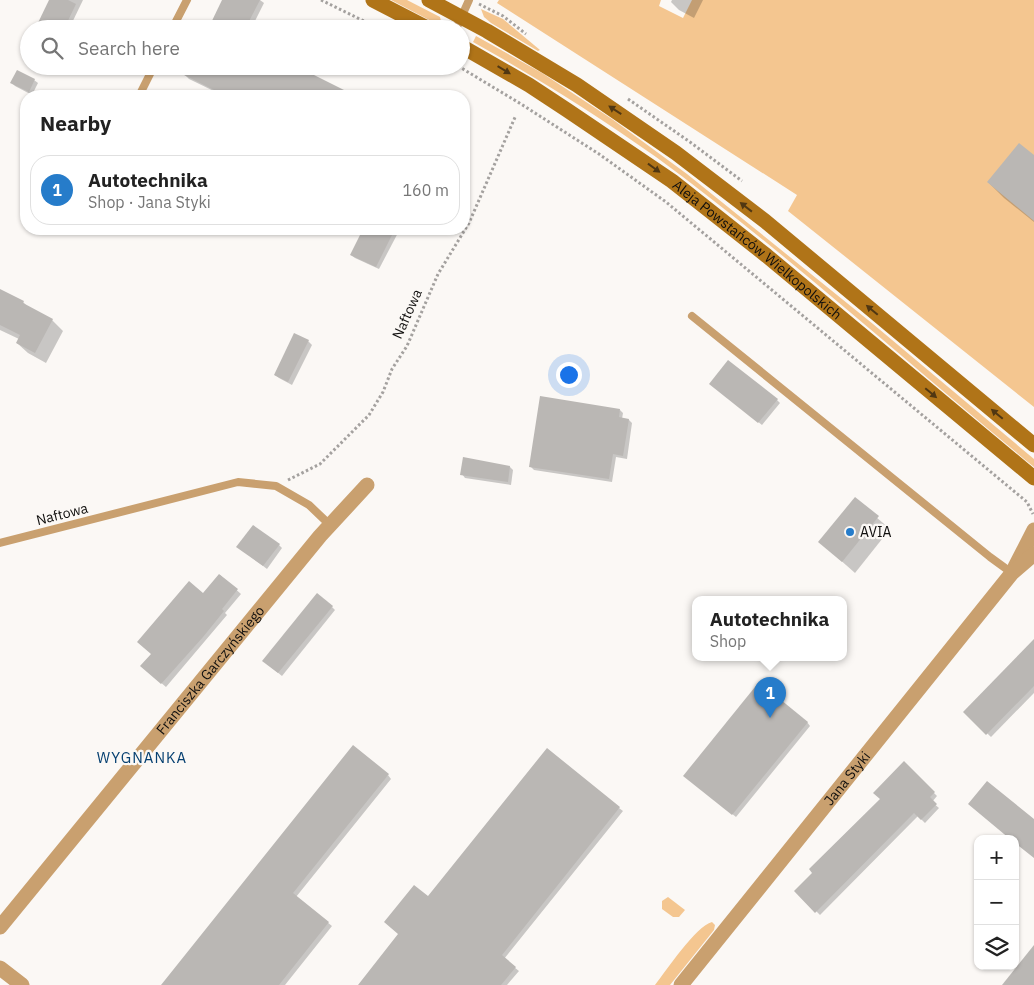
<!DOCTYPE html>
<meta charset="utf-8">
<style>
:root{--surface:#fff;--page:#f6f6f6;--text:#222;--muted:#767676;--line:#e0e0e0;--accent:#267cca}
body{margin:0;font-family:"IBM Plex Sans",sans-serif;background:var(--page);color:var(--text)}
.controls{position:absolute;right:15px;bottom:15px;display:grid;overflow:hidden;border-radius:10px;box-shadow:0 1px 4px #0004}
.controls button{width:45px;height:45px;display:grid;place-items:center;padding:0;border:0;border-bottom:1px solid var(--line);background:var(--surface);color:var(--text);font:25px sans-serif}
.you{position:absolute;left:568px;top:374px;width:18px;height:18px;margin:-12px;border:4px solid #fff;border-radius:50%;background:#1a73e8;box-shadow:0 0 0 8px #1a73e833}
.badge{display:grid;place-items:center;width:32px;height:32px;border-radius:50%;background:var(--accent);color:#fff;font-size:16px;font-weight:700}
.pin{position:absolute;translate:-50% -41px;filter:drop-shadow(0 1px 2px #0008)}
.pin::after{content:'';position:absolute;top:26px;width:18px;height:15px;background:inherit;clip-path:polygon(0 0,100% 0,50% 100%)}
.popup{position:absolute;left:692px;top:596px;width:155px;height:65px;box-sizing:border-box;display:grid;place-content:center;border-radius:10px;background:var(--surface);filter:drop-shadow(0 1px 4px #0005);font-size:16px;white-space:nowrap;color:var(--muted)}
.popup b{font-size:19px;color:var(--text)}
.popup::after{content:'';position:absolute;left:50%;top:100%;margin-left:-10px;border:10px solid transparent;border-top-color:var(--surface)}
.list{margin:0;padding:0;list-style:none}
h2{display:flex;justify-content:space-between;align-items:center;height:65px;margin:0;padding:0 20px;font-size:21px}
h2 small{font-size:16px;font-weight:400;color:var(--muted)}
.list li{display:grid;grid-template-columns:32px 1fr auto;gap:15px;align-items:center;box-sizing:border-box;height:70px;margin:0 10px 10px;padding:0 10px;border:1px solid var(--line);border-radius:20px}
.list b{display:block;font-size:19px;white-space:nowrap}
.list p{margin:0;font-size:16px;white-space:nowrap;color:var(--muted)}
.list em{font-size:16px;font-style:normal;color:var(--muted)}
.icon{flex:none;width:28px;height:28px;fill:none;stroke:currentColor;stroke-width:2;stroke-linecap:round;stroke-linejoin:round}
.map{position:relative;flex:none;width:1034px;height:985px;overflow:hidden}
.search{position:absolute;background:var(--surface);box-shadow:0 1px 4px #0004;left:20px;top:20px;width:450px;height:55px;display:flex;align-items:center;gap:12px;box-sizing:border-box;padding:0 18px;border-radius:28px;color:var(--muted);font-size:19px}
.panel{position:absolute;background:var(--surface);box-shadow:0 1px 4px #0004;left:20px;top:90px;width:450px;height:145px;border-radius:20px}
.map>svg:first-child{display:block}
.green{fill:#f4c690}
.shadow{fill:#0003}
.building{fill:#bab7b4}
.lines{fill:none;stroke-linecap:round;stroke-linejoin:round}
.path{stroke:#a4a19f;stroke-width:3;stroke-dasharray:2.5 2.5;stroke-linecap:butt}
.service{stroke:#c9a06f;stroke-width:8}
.minor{stroke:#c9a06f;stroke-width:15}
.secondary{stroke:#b07418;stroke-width:15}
.oneway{fill:#503712}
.poi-dot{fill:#267cca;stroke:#fbf8f5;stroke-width:2}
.labels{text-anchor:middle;stroke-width:4.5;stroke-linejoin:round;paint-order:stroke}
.street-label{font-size:14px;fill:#100f0e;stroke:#fbf8f5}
.poi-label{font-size:14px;fill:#100f0e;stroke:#fbf8f5;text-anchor:start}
.neighbourhood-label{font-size:15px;letter-spacing:1px;fill:#064071;stroke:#fbf8f5}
</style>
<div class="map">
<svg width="1034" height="985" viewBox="0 0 1034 985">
<rect width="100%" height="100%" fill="#fbf8f5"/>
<!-- green -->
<g class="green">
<path d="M391,0H407L440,17L441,21L438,23L433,22Z"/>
<path d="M499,0H661L659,6L683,18L692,0H1034V407L788,211L797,195L497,3Z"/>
<path d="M481,9L503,19L540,50L538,51L491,23L484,17Z"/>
<path d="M476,36L542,73L612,119L687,174L873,324L1034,459V467C908,364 787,253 656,157C597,115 536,77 473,42Z"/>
<path d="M668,897L685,910L679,917H673L662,909V901Z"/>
<path d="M712,922L715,925L714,930L670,985H655C666,971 696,926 712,922Z"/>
</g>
<!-- shadow -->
<g class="shadow">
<path d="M51,0H83L69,29H37Z"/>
<path d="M224,0H260L264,3L251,29H209Z"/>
<path d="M672,0H703L694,18L679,10L671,2Z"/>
<path d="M293,66L353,96H224L189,79L185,75Z"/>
<path d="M34,80L38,83L32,95L15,86L12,83Z"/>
<path d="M1034,157V222L1004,198L988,182Z"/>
<path d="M365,229H400L379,269L355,258L351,255Z"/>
<path d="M0,290L23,302L30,309L52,320L63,331L46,363L28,353L17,343L19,339L0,330Z"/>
<path d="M308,341L312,345L292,385L279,378L275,375Z"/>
<path d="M714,387L777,400L780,403L762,425Z"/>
<path d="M620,410L623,413L622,419L629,420L632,423L627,459L616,457L612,482L534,470L530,466Z"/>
<path d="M510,467L513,470L511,485L465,478L462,474Z"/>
<path d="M855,499L890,529L855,573L820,542Z"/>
<path d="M279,545L282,548L267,569L242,550Z"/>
<path d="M220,575L241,594L225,613L227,615L166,687L146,670Z"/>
<path d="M332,607L335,610L282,676L267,664Z"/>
<path d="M1034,641V693L991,737L965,712Z"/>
<path d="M807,722L810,726L736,817L689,779Z"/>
<path d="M904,763L937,796L932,802L939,808L925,823L918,816L820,915L796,891L881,799Z"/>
<path d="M388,775L391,779L296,897L332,926L285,985H162Z"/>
<path d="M619,808L623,811L504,959L519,971L507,985H359L428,898Z"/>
</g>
<!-- building -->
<g class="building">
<path d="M49,0H68L76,4L64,29H35Z"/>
<path d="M222,0H260L245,29H208Z"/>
<path d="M166,66H296L356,96H226Z"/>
<path d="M17,70L35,79L29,92L10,83Z"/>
<path d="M1019,143L1034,155V221L987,182Z"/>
<path d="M363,229H395L376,267L350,255Z"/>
<path d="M0,289L24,301L23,303L53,319L35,353L16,343L20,335L0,325Z"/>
<path d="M294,333L309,340L288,382L274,375Z"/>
<path d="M728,360L778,399L758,423L709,384Z"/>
<path d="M540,396L620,409L619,417L629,419L623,456L613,454L609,479L529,467Z"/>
<path d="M463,457L510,466L508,482L460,475Z"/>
<path d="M855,497L879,516L842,562L818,542Z"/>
<path d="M253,525L280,544L263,566L236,547Z"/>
<path d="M219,574L238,589L222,609L224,611L203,637L161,684L140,666L151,654L137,642L189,581L203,593Z"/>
<path d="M317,593L333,606L278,673L262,661Z"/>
<path d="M1034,639V686L986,735L963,712Z"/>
<path d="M759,682L808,722L732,815L683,776Z"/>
<path d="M353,745L389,774L293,893L329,922L279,985H161Z"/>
<path d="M547,748L620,807L502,955L516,967L501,985H358L398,934L384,922L414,885L428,896Z"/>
<path d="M904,761L935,792L930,797L937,804L921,820L914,813L815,913L794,891L812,873L809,869L880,799L873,793Z"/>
<path d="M987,781L1034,819V858L1015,843V839H1010L968,804Z"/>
<path d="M1034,945V985H1002Z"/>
</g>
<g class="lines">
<!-- path -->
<g class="path">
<path d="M321,0L376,27L385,29"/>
<path d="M479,4L503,16L526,34"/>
<path d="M458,66L521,104L599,154L666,202L1027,502L1033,514"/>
<path d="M628,99L690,142L742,181"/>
<path d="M288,480L320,464L369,415L383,392L392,369L407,346L438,274L469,223L516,115"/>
</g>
<!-- service -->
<g class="service">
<path d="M172,29L187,0"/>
<path d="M456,29L469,0"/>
<path d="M139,96L154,66"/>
<path d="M692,316L990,557L1012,573"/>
<path d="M0,543L238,482L276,486L309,505L330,525"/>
</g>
<!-- minor -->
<g class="minor">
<path d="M1015,567L1034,530"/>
<path id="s1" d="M0,927L320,536L367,485"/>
<path d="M0,968L22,985"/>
<path id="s2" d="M681,985L1012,573L1034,554"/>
</g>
<!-- secondary -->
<g class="secondary">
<path d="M373,0L429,29"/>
<path d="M429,0L487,31L577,85L676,153L765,221L1034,445"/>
<path id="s3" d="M461,46L529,85L567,110L672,181L767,256L1034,478"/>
</g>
</g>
<!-- one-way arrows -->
<defs><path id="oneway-solid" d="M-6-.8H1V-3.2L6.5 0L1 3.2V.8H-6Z" transform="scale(1.25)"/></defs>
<g class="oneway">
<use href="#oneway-solid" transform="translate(504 70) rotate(31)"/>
<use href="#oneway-solid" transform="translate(615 110) rotate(-147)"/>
<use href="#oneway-solid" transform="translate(654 168) rotate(36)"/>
<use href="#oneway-solid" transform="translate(746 207) rotate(-142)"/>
<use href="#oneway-solid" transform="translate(872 310) rotate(-140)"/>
<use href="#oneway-solid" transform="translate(931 393) rotate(40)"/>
<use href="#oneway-solid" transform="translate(997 414) rotate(-140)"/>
</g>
<!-- markers -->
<circle class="poi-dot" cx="850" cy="532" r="5"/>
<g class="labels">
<!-- street labels -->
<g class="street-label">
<text dy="5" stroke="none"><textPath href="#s3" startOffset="360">Aleja Powstańców Wielkopolskich</textPath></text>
<text transform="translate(407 314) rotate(-66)" y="5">Naftowa</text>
<text transform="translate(62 514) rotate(-14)" y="5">Naftowa</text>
<text dy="5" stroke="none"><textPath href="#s1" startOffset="332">Franciszka Garczyńskiego</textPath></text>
<text dy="5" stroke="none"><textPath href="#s2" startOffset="265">Jana Styki</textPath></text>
</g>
<!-- poi labels -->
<g class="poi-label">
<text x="860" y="537">AVIA</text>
</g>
<!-- neighbourhood labels -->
<g class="neighbourhood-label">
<text x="142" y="763">WYGNANKA</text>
</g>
</g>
</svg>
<div class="controls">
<button>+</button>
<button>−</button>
<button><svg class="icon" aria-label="layers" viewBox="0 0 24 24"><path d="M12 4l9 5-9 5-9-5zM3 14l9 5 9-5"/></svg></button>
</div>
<div class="you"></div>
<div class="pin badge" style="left:770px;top:718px">1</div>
<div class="popup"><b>Autotechnika</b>Shop</div>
<div class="search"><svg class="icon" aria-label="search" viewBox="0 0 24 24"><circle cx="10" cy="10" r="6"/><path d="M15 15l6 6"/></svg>Search here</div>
<section class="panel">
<h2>Nearby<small></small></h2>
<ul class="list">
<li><span class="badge">1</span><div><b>Autotechnika</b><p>Shop · Jana Styki</p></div><em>160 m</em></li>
</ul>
</section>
</div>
